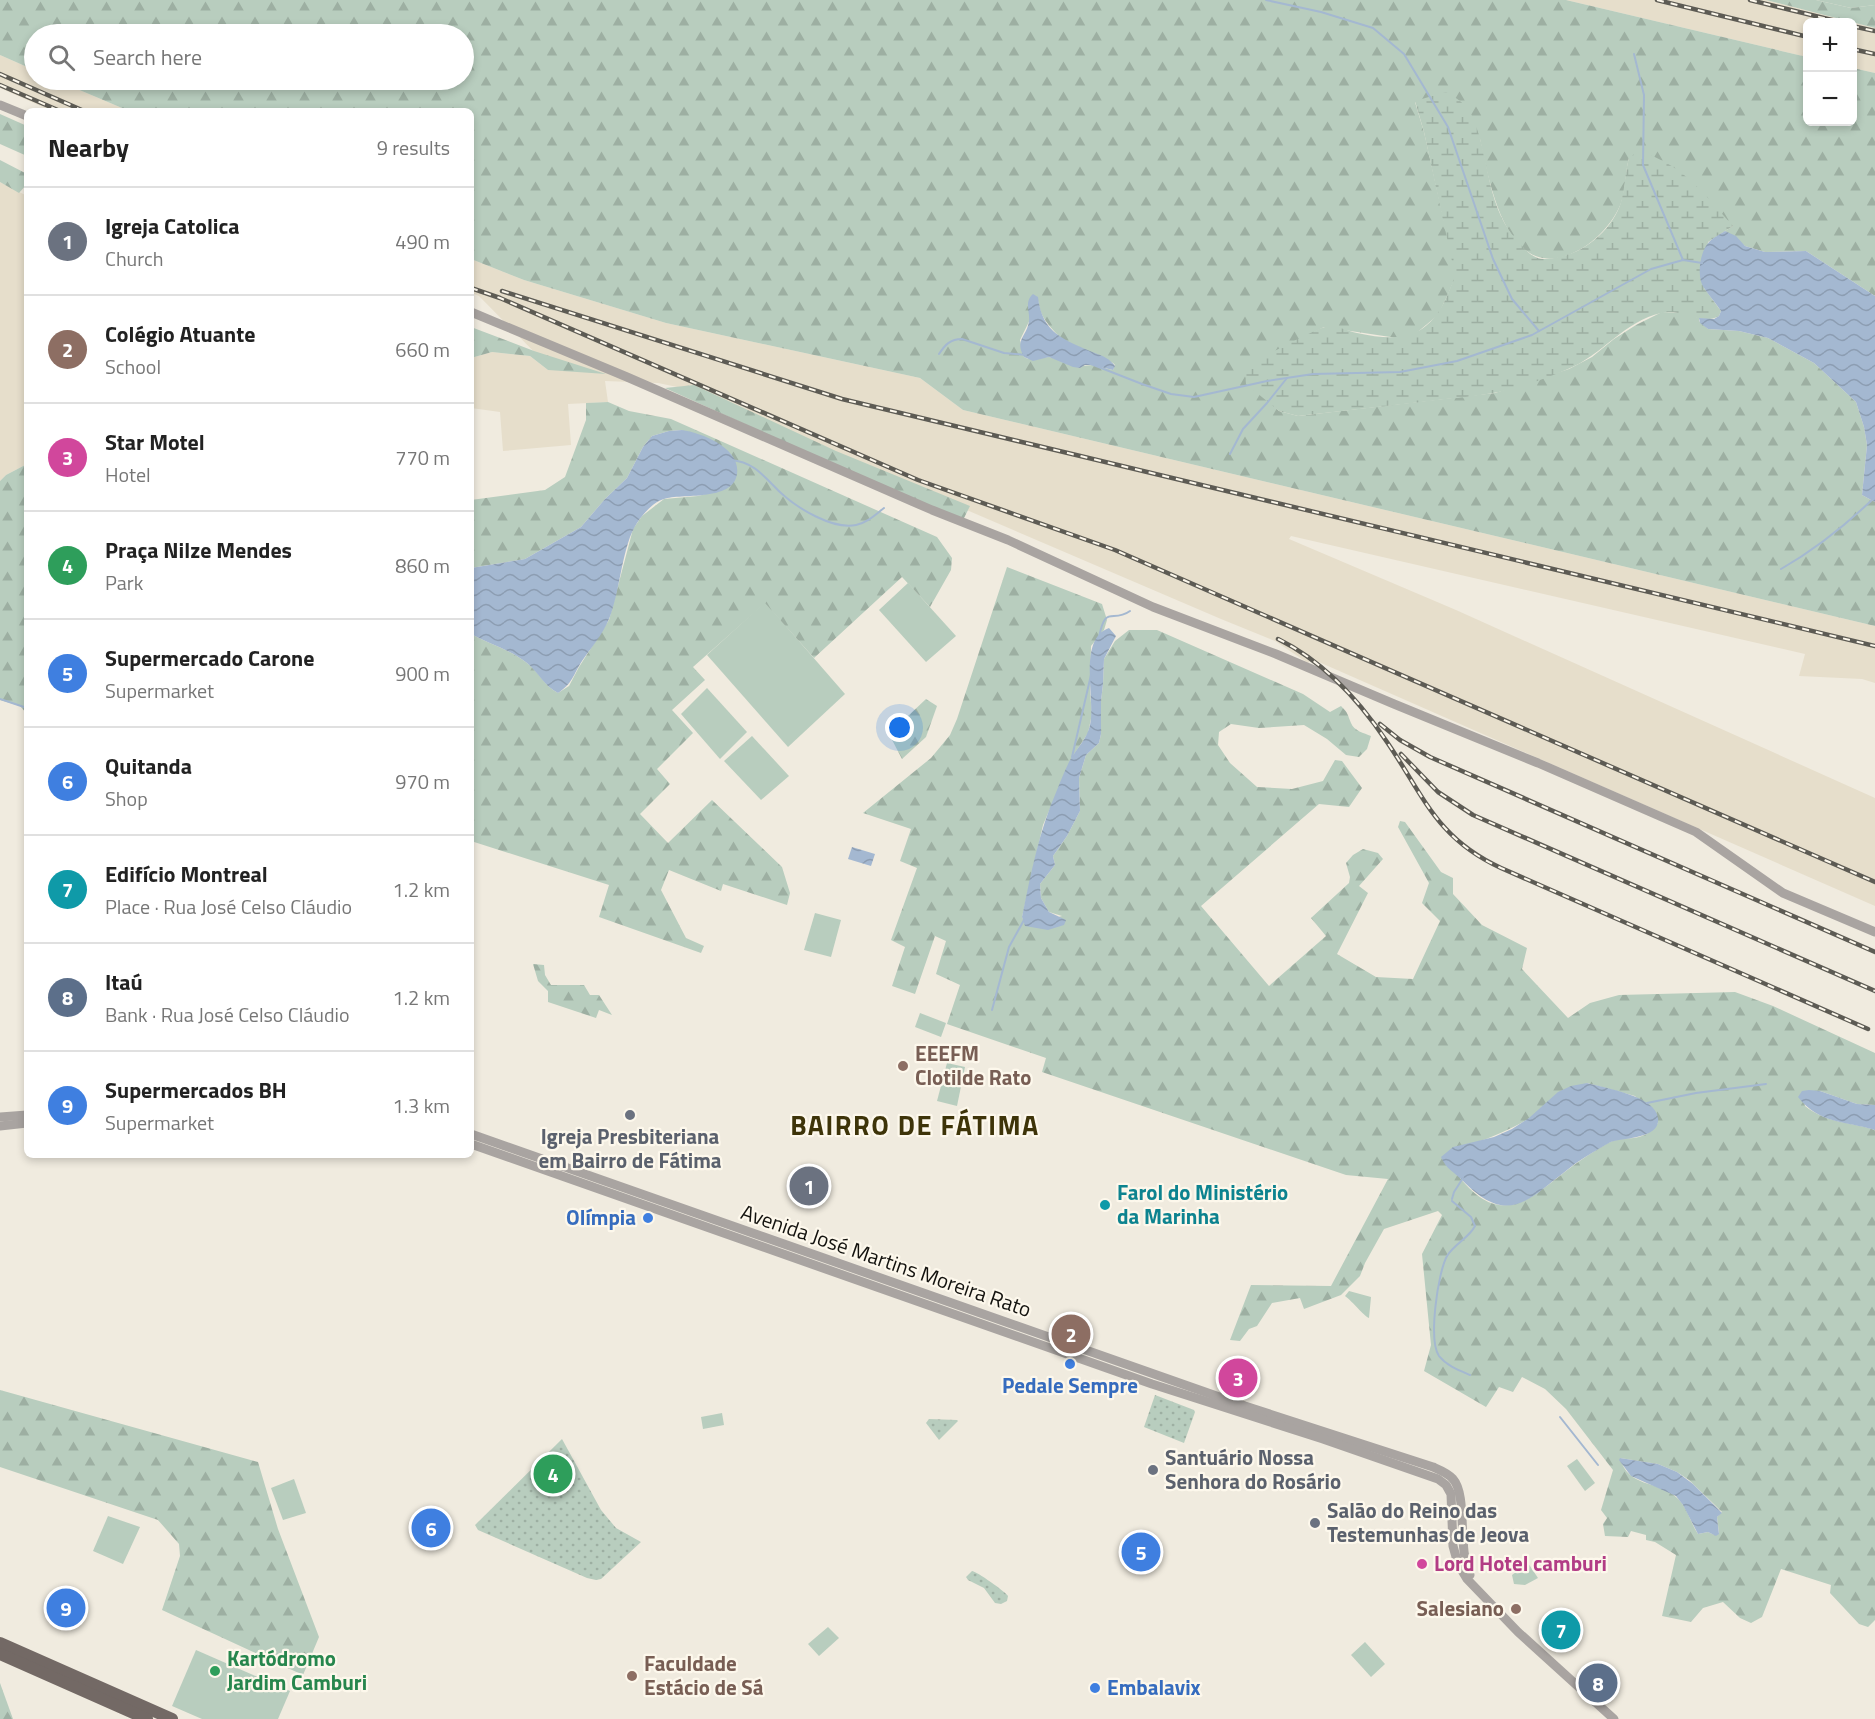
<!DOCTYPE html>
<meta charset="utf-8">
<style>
:root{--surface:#fff;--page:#f6f6f6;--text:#222;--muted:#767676;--line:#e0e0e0;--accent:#111827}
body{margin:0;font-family:"Titillium Web",sans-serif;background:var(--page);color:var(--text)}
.controls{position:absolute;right:18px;top:18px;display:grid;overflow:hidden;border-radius:9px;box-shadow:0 3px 9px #0003}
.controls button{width:54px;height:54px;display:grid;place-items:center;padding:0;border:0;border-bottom:2px solid var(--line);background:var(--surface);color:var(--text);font:30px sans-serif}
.you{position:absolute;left:900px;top:728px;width:21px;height:21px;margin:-15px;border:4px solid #fff;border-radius:50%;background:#1a73e8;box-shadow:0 0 0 9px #1a73e833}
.badge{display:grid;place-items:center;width:39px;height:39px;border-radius:50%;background:var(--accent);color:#fff;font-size:20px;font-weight:700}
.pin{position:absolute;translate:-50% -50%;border:3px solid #fff;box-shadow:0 2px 6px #0006}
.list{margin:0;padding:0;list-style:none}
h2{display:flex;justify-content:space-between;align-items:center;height:78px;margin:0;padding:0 24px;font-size:26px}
h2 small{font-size:20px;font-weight:400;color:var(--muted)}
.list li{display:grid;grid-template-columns:39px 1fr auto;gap:18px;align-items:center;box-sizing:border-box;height:108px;padding:0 24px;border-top:2px solid var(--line)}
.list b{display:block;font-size:22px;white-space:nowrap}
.list p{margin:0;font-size:20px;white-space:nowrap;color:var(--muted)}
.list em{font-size:20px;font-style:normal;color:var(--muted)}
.icon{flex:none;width:33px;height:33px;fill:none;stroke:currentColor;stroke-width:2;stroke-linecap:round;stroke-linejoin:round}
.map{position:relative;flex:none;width:1875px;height:1719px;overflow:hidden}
.search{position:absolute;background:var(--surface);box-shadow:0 3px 9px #0003;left:24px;top:24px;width:450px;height:66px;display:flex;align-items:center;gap:15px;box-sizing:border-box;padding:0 21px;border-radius:33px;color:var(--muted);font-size:22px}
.panel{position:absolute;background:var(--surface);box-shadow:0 3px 9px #0003;left:24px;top:108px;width:450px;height:1050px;border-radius:9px}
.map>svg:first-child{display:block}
.built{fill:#e6decb}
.green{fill:#b8cdbe}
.forest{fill:url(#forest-firs);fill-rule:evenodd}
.wetland{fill:url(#wetland-marsh)}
.park{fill:url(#park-dots)}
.water{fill:url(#water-waves)}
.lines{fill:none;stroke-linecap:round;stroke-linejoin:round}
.stream{stroke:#a4b8d1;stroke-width:2}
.minor{stroke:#a9a4a1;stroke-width:9}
.major{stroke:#736965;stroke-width:12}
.rail-casing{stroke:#5d5b54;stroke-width:4.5}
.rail{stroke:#fdf8ec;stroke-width:2;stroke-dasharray:7;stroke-linecap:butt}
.education-dot{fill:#8d6e63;stroke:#fdf8ec;stroke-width:2}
.worship-dot{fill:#6b7280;stroke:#fdf8ec;stroke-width:2}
.culture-dot{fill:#0f9aa8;stroke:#fdf8ec;stroke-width:2}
.shop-dot{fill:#3f7fe0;stroke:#fdf8ec;stroke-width:2}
.hotel-dot{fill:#d1479c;stroke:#fdf8ec;stroke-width:2}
.leisure-dot{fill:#2e9e5b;stroke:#fdf8ec;stroke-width:2}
.labels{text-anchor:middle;stroke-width:4.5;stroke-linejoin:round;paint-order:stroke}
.education-label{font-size:21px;font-weight:bold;fill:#785e54;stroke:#fdf8ec;text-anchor:start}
.worship-label{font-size:21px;font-weight:bold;fill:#5b616d;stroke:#fdf8ec;text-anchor:start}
.culture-label{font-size:21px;font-weight:bold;fill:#0d838f;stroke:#fdf8ec;text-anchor:start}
.shop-label{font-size:21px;font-weight:bold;fill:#366cbe;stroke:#fdf8ec;text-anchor:end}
.street-label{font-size:21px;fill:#13120e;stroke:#fdf8ec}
.hotel-label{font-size:21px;font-weight:bold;fill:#b23c85;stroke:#fdf8ec;text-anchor:start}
.leisure-label{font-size:21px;font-weight:bold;fill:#27864d;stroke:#fdf8ec;text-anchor:start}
.district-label{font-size:27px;font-weight:bold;letter-spacing:1.5px;fill:#3e3409;stroke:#fdf8ec}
</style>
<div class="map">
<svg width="1875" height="1719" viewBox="0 0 1875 1719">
<defs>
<pattern id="forest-firs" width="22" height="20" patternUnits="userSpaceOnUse" patternTransform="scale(1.5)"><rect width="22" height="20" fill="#b8cdbe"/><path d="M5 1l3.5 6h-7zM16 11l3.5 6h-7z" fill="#9dafa2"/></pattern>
<pattern id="wetland-marsh" width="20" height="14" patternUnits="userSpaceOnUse" patternTransform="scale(1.5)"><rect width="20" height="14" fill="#b8cdbe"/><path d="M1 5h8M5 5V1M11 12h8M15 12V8" fill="none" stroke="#9dafa2"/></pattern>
<pattern id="park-dots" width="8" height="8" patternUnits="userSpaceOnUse" patternTransform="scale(1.5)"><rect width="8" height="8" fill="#b8cdbe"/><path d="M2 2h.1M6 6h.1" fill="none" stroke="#9dafa2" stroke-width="1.8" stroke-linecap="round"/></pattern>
<pattern id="water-waves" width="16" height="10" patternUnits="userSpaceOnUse" patternTransform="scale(1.5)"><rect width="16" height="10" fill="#a4b8d1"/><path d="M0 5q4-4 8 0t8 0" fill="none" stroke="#8c9db2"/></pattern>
</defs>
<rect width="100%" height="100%" fill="#f0ebdf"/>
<!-- built -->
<g class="built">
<path d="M1566,0H1766L1875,28V73L1853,68L1852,22H1808L1807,57Z"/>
<path d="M0,55L34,70V80H56L129,111H52L0,88Z"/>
<path d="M0,182L27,196V464L6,475L0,481Z"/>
<path d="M471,259L524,280L666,323L920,378L963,410L1875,626V683L1862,679L1799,676L1805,654L1291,536L1289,539L1456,610L1875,798V906L1312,659L1308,663L1275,641L1221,619L682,388L658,383L605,381L608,402L568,404L571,445L503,451L500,412L471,408V358L492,352L530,356L548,370H552L479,296L471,293Z"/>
</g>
<!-- green -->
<g class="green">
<path d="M1816,0H1875V5L1851,8Z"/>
<path d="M908,583L956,636L926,662L879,610Z"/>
<path d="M765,602L845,694L788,747L707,655Z"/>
<path d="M707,688L747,732L720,759L681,714Z"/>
<path d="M752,736L789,776L761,800L724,761Z"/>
<path d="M815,913L841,920L831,957L804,950Z"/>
<path d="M920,1013L946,1023L941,1037L915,1027Z"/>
<path d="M947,1063L965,1067L957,1106L937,1101Z"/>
<path d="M1349,1291L1371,1297L1369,1318C1364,1316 1353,1302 1345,1296Z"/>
<path d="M722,1413L724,1425L703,1429L701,1417Z"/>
<path d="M1577,1459L1595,1483L1585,1491L1567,1466Z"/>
<path d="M294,1479L306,1513L283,1520L271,1488Z"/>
<path d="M108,1516L140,1527L123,1564L93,1551Z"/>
<path d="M1528,1563L1538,1578L1525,1585L1514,1584L1512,1575Z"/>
<path d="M828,1627L839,1638L819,1656L808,1644Z"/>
<path d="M1365,1642L1385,1664L1371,1677L1351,1655Z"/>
<path d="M196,1650L290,1691L278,1719H202L172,1706Z"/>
</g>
<!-- forest -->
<g class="forest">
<path d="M0,0H1566L1807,57L1808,122H1852L1853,68L1875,73V296L1806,251L1765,252L1745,246L1725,231L1733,226L1629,158C1625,172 1626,189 1621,203C1614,222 1596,241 1579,250C1508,289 1490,186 1480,139L1415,102L1424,132L1456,275L1449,292L1438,315L1414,335L1397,338L1324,327L1279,350L1268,400L1279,411L1298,416L1495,393L1569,369L1592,357L1614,339L1636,325L1662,312L1683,313L1699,318V321L1708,329L1739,331L1768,338L1814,363L1856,402L1864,427L1867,445L1862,495L1875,502V626L963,410L920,378L666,323L524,280L471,259V111H129L56,80H464V34H34V70L0,55ZM1039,301C1038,316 1053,330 1063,340L1113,363L1115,365L1113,370L1092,365L1082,366L1049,357L1028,359L1024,357L1020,340Z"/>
<path d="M1766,0H1816L1851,8L1875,5V28Z"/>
<path d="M0,114L27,126V156L0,144Z"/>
<path d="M0,160L27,174V184L19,193L0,182Z"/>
<path d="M471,327L534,351L606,374L548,370L530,356L492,352L471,358Z"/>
<path d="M694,385L836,451L970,506L962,522L665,388Z"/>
<path d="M608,402L629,411L671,419L937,537L952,558L951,570L930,607L902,577L814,658L765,603L693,667L705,680L672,710L693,733L657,769L670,784L640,814L668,843L712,800L782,867L790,893L787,905L723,884L721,891L669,870L661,890L686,938L704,946L701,953L599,917L609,885L471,841V634C489,644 511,650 527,663C540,673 544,686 558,693L569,686L579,667L609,620L633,529L642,516L664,499L698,496L725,489L682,430L669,431L652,436L643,447L627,478L605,499L581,527L525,559L471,568V500L545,490L565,477L586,420V403Z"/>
<path d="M27,464V714L20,706L0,700V481L6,475Z"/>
<path d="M1007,567L1102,604L1107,620L1104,630L1091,646L1090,691L1092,714L1088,733L1071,759L1043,825L1022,917L1026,926L1062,916L1049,912L1041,898L1040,884L1055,865L1053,856L1067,836L1080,811L1079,778L1086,755L1099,743L1101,734V701L1103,684L1104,659L1115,641L1129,630H1157L1303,694L1330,712L1341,706C1349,714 1347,714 1351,723C1354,731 1364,733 1371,736L1367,749L1359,757L1346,755L1327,739L1304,725L1259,728L1231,724L1219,732L1218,745L1230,763L1257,787L1292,789L1323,781L1335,760L1342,761L1362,788L1349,807L1319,804L1201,906L1269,986L1326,936L1311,918L1349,883L1350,877L1346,863L1353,855L1363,849L1378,853L1383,859L1359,886L1368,893L1337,954L1376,977L1413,979L1440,921L1422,903L1429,883L1398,827L1400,821L1405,822L1441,872L1453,878V894L1482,925L1527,948L1522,969L1568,1018L1590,1003L1619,995L1735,992L1773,1006L1875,1053V1105L1857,1104L1820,1091H1802L1805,1106C1826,1123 1850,1122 1875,1130V1620L1868,1627L1859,1624L1830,1593L1831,1585L1781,1569L1762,1617L1751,1623L1740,1618L1723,1602L1703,1608L1691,1622L1662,1616L1676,1555L1655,1542L1646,1540V1535L1631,1531L1628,1537L1605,1536L1603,1524L1607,1518L1601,1510L1613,1470L1566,1409L1545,1389L1522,1377L1513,1392L1499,1387L1486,1407L1424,1371L1431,1345L1422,1254L1442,1215L1438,1211L1384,1229L1365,1263L1360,1276L1341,1295L1304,1309L1300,1298L1272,1303L1257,1326L1249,1329L1240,1341L1230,1340L1251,1285L1331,1286L1388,1179L1346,1175L1042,1072L1046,1058L947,1024L960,985L936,974L946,941L935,936L915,994L892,986L905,947L891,940L917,868L900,861L911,829L863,813L931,758L950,735L957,719ZM1587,1083L1635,1096L1658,1123C1641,1146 1627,1133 1608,1143C1594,1151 1579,1161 1566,1171C1528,1201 1500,1227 1460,1178L1474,1143C1515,1131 1551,1105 1587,1083ZM1620,1458L1658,1464L1677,1472L1689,1480L1722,1512L1717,1517L1719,1533L1714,1535L1708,1532L1698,1534C1690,1522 1687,1506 1676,1497C1657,1480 1628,1488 1620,1458Z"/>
<path d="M926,699L937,706L926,737L902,759L889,734Z"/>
<path d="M533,964L544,965L545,975L551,985H584L590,995H599L612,1015L599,1010L596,1018L548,1002V991L538,981Z"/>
<path d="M0,1390L258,1462L278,1529L319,1637L303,1675L162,1610L180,1556L179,1544L158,1520L0,1467Z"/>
<path d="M0,1683L13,1719H0Z"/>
</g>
<!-- wetland -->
<path class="wetland" d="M1446,92C1456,98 1467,104 1472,116C1492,161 1484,208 1522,246C1528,253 1535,259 1545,259C1551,259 1557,257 1563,256C1587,251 1614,227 1621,202C1625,188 1625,172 1629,158L1638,151C1683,164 1703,193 1733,226L1708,242L1704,288L1721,311L1719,316C1701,326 1680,308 1661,313C1626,320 1601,356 1568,369C1544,379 1518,389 1493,393C1473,397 1451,398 1430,401C1386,406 1342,411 1298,416L1279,411L1246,384C1245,375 1246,371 1252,364C1256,360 1320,327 1325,327C1336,325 1347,331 1357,333C1415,346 1437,330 1455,275L1424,132L1415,101Z"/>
<!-- park -->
<g class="park">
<path d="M1155,1395L1194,1410L1195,1412L1184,1443L1144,1427Z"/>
<path d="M929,1419L957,1420L958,1421L939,1440L926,1423Z"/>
<path d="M562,1439L601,1510L616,1528L641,1542L601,1579L596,1580L587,1578L478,1530L475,1525Z"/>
<path d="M972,1571C976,1571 1006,1592 1008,1596L1007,1601L1001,1604L995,1603L984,1588L968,1580L966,1577Z"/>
</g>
<!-- water -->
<g class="water">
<path d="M1725,231L1736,236L1745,246L1765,252L1806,251L1875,296V502L1862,495L1867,445L1864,427L1856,402L1814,363L1768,338L1739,331L1708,329L1700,323L1699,318L1714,319L1719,316L1721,311C1716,303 1709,296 1704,288C1696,277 1700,251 1709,242C1713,238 1720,234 1725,231Z"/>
<path d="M1033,294L1038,297C1042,334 1065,340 1095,353C1103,356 1110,359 1115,366L1113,370L1092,365H1085L1080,368L1073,367L1049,357L1033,361L1024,357C1014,339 1027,337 1029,321C1030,311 1024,302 1033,294Z"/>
<path d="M682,430C702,433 741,448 737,474C733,502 681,493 664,499C653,502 643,514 637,523C622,545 620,593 609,619C603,634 591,648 582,661C573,675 573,683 558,693C544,686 539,673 527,663C511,650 489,644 471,634V568L525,559L581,527L605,499L627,478L643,447L652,436L669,431Z"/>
<path d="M1109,628L1116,636L1104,659L1103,684L1101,701V734L1099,743L1086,755L1079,778L1080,811L1067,836L1053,856L1055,865L1040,884L1041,898L1049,912L1066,920L1064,925L1048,930L1025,926L1022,917C1031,873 1039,831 1057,790C1061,780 1065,770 1070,760C1077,748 1087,739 1090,725C1096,700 1077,639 1109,628Z"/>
<path d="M852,847L875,854L871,866L848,859Z"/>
<path d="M1587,1083C1605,1088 1656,1096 1658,1118C1661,1138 1626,1138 1614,1141C1609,1142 1606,1145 1602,1147C1590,1154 1578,1161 1567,1170C1526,1202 1507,1226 1462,1180C1454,1172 1446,1169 1441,1157L1453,1147L1494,1137L1512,1129L1529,1118L1558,1092L1571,1086Z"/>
<path d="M1809,1090L1820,1091L1857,1104L1875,1105V1130C1845,1121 1819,1124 1798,1097L1802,1091Z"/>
<path d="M1620,1458L1658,1464L1677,1472L1693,1484L1722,1513L1717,1517L1719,1534L1716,1536L1708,1532L1698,1534L1683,1505L1676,1496L1631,1476L1619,1460Z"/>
</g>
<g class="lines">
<!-- stream -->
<g class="stream">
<path d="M1266,0L1321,12L1373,28L1404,54L1448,127L1493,259L1512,299L1539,331"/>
<path d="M1634,54L1644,95L1643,165L1683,260"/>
<path d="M939,354C945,345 950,339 962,339L1004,353L1026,355"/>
<path d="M1091,364L1142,384L1171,394L1194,397L1267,381L1313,374L1400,372L1457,361L1532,335L1651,269L1683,260L1702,263"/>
<path d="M1230,454L1243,429L1267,403L1287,378"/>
<path d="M731,460C755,462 765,478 781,493C797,508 833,530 856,525C867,523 875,515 884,508"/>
<path d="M1781,569C1816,549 1846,525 1875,497"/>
<path d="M1099,637C1106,603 1112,624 1130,611"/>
<path d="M0,699L27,708"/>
<path d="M1072,757L1091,675"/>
<path d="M992,1010L1009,947L1024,920"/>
<path d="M1647,1103L1696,1093L1766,1084"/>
<path d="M1452,1199L1454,1192L1463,1178"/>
<path d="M1452,1201L1471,1217L1475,1226C1469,1238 1454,1244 1447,1256C1438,1272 1428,1340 1439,1356C1447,1366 1458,1370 1470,1375"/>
<path d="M1560,1417L1598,1465"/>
</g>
<!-- minor -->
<g class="minor">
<path d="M0,105L27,116"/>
<path d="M471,312L627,377L932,510L1008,540L1153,607L1276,654L1394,704L1538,763L1696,832L1783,893L1875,932"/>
<path d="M0,1117L27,1115"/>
<path d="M0,1126L27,1123"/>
<path d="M471,1134L1245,1406L1433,1467C1440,1470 1448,1473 1453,1479C1468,1496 1457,1548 1470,1575"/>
<path d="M471,1144L1152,1384L1323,1439L1438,1479L1446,1485L1451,1494L1453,1546L1458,1564L1467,1579L1518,1632L1614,1719"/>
</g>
<!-- major -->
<g class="major">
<path d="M0,1643L172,1719"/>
<path d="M0,1654L147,1719"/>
</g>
<!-- rail casing -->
<g class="rail-casing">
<g id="rail">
<path d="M1657,0L1808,37"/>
<path d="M1750,0L1840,22"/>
<path d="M1852,26L1875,31"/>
<path d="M1852,49L1875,54"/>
<path d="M0,74L84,111"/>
<path d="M0,85L60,111"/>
<path d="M471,288L500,298L918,480L1115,550L1875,882"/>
<path d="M502,291L842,399L1875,646"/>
<path d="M1278,639C1323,661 1359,700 1387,742C1424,796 1436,838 1501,868L1868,1029"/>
<path d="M1380,724L1400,740L1430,757L1875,952"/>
<path d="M1401,754L1438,792L1473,815L1875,991"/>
</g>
</g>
<!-- rail -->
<use href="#rail" class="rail"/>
</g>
<!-- markers -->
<g class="education-dot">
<circle cx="903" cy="1066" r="6"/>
<circle cx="1516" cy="1609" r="6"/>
<circle cx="632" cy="1676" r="6"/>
</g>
<g class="worship-dot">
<circle cx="630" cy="1115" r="6"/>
<circle cx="1153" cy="1470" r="6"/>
<circle cx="1315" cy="1523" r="6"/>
</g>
<circle class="culture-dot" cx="1105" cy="1205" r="6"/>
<g class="shop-dot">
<circle cx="648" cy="1218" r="6"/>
<circle cx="1070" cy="1364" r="6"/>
<circle cx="1095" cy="1688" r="6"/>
</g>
<circle class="hotel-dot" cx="1422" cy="1564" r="6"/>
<circle class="leisure-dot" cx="215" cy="1671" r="6"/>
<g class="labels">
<!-- education labels -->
<g class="education-label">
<text x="915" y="1061">EEEFM<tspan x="915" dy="24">Clotilde Rato</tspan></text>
<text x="1504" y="1616" text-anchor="end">Salesiano</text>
<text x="644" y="1671">Faculdade<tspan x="644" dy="24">Estácio de Sá</tspan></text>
</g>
<!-- worship labels -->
<g class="worship-label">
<text x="630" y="1144" text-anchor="middle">Igreja Presbiteriana<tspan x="630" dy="24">em Bairro de Fátima</tspan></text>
<text x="1165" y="1465">Santuário Nossa<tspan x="1165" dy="24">Senhora do Rosário</tspan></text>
<text x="1327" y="1518">Salão do Reino das<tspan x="1327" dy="24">Testemunhas de Jeova</tspan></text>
</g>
<!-- culture labels -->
<g class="culture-label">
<text x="1117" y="1200">Farol do Ministério<tspan x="1117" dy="24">da Marinha</tspan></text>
</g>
<!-- shop labels -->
<g class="shop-label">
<text x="636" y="1225">Olímpia</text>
<text x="1070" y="1393" text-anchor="middle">Pedale Sempre</text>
<text x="1107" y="1695" text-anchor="start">Embalavix</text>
</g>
<!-- street labels -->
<g class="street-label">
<text transform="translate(886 1261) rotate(19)" y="7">Avenida José Martins Moreira Rato</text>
</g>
<!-- hotel labels -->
<g class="hotel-label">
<text x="1434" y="1571">Lord Hotel camburi</text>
</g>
<!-- leisure labels -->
<g class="leisure-label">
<text x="227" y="1666">Kartódromo<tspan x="227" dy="24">Jardim Camburi</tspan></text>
</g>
<!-- district labels -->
<g class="district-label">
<text x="915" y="1135">BAIRRO DE FÁTIMA</text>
</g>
</g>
</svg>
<div class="controls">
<button>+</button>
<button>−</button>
</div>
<div class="you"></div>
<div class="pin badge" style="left:809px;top:1186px;background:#6b7280">1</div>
<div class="pin badge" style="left:1071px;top:1334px;background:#8d6e63">2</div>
<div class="pin badge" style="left:1238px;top:1378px;background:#d1479c">3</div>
<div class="pin badge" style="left:553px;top:1474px;background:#2e9e5b">4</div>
<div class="pin badge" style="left:1141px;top:1552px;background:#3f7fe0">5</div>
<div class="pin badge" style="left:431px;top:1528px;background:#3f7fe0">6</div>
<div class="pin badge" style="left:1561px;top:1630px;background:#0f9aa8">7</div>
<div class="pin badge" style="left:1598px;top:1683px;background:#5c6f8a">8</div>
<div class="pin badge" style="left:66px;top:1608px;background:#3f7fe0">9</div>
<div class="search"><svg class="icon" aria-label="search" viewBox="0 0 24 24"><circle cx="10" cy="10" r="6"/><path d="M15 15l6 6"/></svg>Search here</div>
<section class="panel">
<h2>Nearby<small>9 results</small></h2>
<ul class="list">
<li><span class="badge" style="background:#6b7280">1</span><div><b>Igreja Catolica</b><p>Church</p></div><em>490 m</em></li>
<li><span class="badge" style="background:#8d6e63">2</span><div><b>Colégio Atuante</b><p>School</p></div><em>660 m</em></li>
<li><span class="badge" style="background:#d1479c">3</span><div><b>Star Motel</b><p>Hotel</p></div><em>770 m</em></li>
<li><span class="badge" style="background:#2e9e5b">4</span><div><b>Praça Nilze Mendes</b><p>Park</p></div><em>860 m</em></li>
<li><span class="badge" style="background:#3f7fe0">5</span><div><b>Supermercado Carone</b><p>Supermarket</p></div><em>900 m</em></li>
<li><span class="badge" style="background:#3f7fe0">6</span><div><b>Quitanda</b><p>Shop</p></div><em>970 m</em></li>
<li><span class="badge" style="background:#0f9aa8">7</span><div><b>Edifício Montreal</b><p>Place · Rua José Celso Cláudio</p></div><em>1.2 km</em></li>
<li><span class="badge" style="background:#5c6f8a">8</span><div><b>Itaú</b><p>Bank · Rua José Celso Cláudio</p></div><em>1.2 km</em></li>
<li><span class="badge" style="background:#3f7fe0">9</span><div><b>Supermercados BH</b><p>Supermarket</p></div><em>1.3 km</em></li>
</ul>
</section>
</div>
